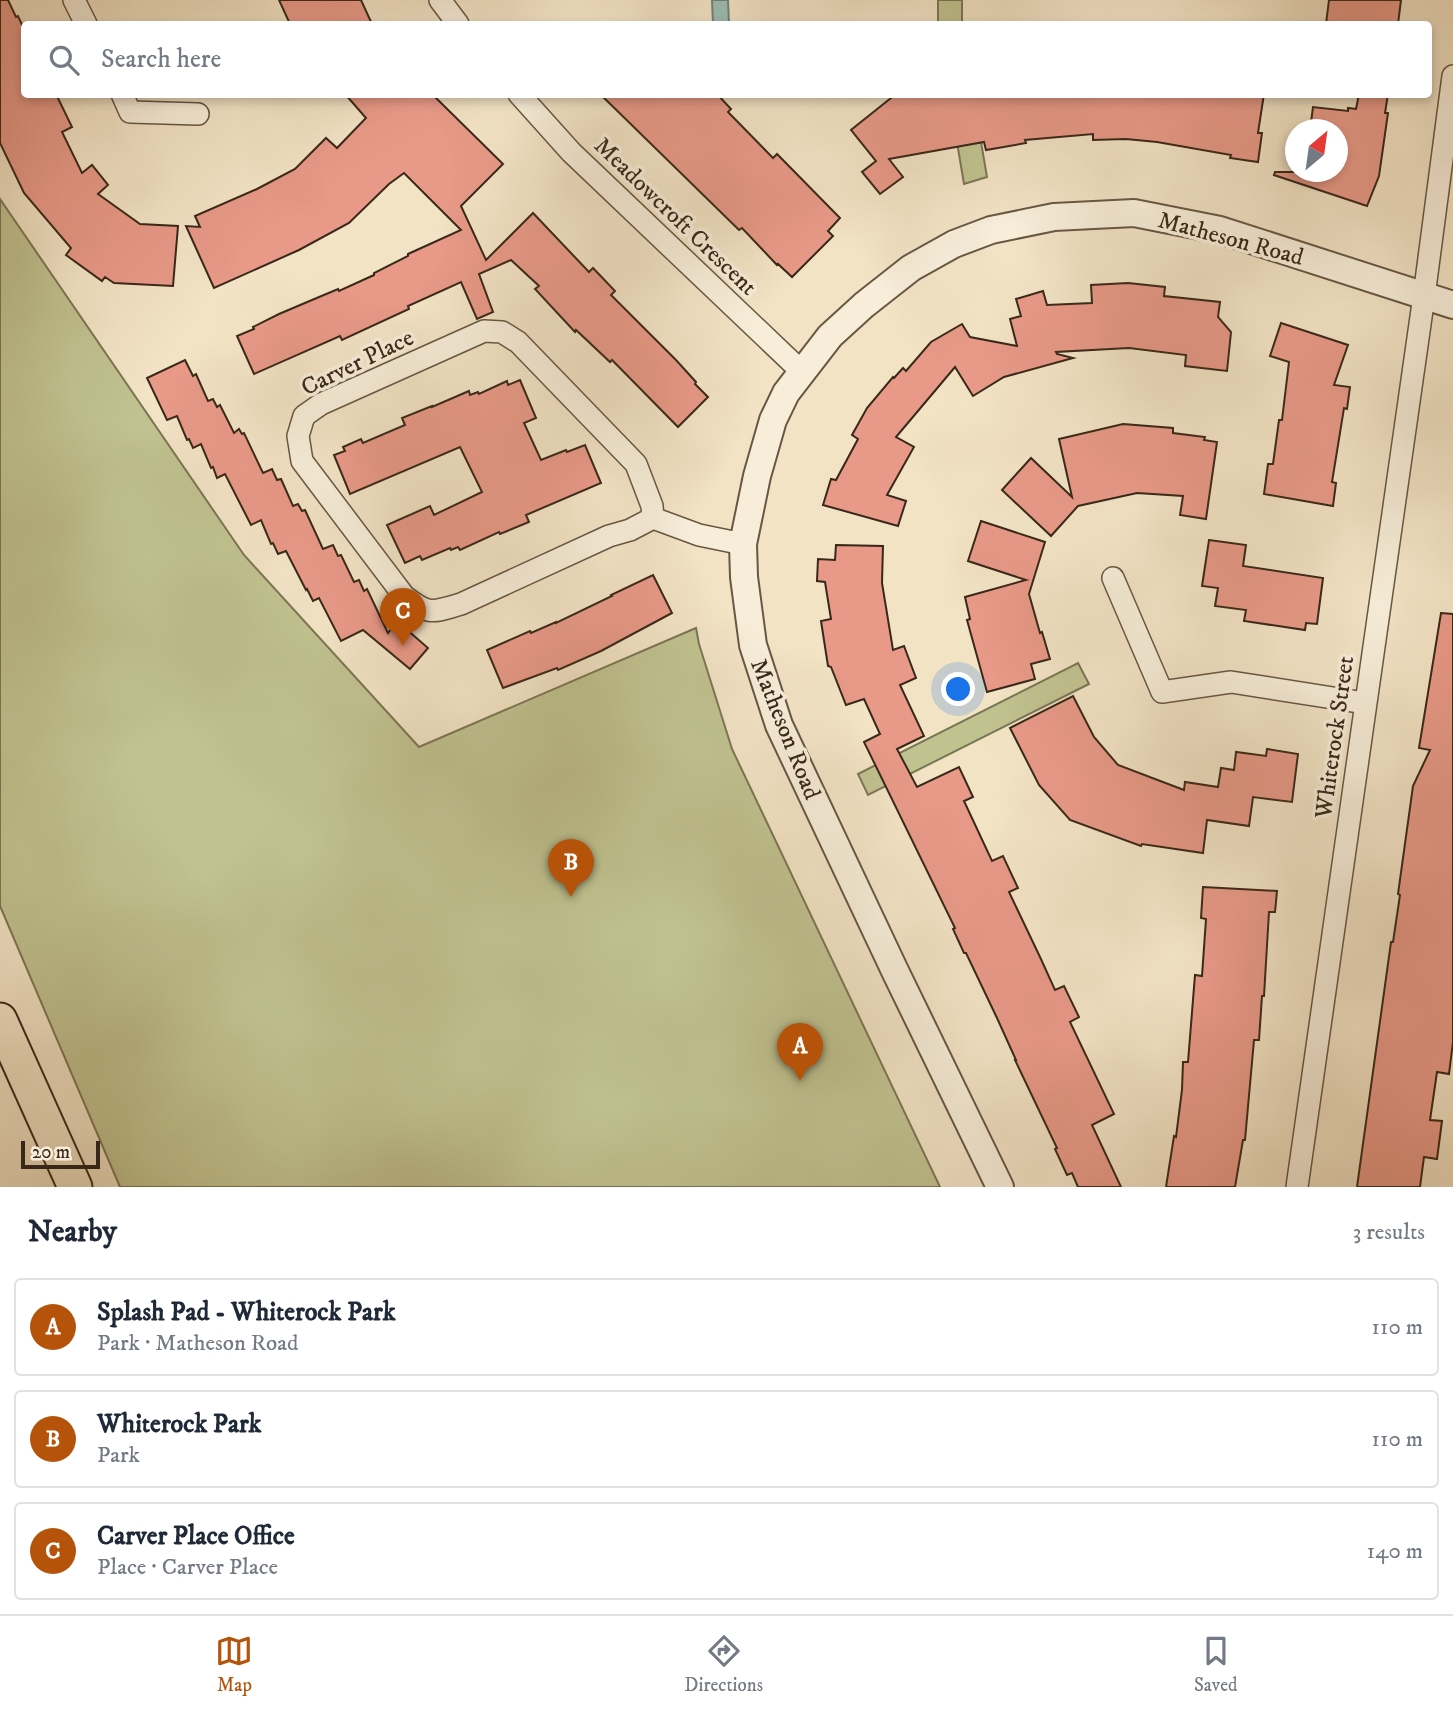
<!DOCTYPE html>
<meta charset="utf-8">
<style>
:root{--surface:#fff;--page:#f6f6f7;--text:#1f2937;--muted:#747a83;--line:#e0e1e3;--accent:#b45309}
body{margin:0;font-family:"IM FELL DW Pica",serif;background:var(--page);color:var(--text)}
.compass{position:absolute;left:1285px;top:119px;width:63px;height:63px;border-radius:50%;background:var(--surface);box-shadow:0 4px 10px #0003;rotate:29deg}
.scale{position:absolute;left:21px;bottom:18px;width:79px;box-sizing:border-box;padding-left:7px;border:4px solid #392819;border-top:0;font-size:19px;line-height:24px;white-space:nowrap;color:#392819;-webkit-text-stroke:5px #f7edd9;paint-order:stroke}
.you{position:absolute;left:959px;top:690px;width:24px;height:24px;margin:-18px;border:5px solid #fff;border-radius:50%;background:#1a73e8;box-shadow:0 0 0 10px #1a73e833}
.badge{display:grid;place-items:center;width:46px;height:46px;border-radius:50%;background:var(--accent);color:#fff;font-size:23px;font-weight:700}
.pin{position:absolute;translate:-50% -58px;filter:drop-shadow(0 2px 4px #0008)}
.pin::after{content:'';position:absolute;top:37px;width:24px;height:21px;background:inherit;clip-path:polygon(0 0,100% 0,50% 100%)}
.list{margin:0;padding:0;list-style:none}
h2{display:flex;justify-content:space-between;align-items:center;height:91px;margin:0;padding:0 28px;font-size:30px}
h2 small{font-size:23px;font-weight:400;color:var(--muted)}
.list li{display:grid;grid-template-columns:46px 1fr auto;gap:21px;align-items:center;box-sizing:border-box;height:98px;margin:0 14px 14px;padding:0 14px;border:2px solid var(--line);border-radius:7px}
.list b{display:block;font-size:26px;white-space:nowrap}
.list p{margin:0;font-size:23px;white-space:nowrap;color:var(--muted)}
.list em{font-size:23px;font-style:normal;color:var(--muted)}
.icon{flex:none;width:38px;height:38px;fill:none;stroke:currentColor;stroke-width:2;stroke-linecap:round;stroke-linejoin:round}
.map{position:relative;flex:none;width:1453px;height:1187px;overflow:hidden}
.search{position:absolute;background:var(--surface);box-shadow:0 4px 10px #0003;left:21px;right:21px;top:21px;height:77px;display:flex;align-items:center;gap:18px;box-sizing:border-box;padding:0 24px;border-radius:7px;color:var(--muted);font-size:26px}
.sheet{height:427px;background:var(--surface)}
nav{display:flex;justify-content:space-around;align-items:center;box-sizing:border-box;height:98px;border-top:2px solid var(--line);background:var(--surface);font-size:19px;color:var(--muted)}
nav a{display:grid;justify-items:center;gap:4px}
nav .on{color:var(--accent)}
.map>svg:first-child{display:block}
.green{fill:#c0c290;stroke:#7c7554;stroke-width:2}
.water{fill:#9bbeb6;stroke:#748277;stroke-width:2}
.building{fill:#e89988;stroke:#392819;stroke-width:2}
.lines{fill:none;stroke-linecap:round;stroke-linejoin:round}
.minor-casing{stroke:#675744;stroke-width:24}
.tertiary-casing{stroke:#675744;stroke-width:30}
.primary-casing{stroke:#392819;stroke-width:37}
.minor{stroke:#f7edd9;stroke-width:21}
.tertiary{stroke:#f7edd9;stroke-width:26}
.primary{stroke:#f2e3c5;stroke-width:33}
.labels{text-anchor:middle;stroke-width:7;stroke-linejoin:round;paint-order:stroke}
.street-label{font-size:24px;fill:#392819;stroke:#f7edd9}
</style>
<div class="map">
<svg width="1453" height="1187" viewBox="0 0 1453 1187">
<rect width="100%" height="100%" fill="#f2e3c5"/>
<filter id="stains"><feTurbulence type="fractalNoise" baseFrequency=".00286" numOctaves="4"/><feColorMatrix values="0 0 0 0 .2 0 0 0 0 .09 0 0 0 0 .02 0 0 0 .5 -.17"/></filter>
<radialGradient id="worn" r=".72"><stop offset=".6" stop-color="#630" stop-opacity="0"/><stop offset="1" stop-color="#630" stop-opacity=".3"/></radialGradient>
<!-- green -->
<g class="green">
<rect x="938" y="0" width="24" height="24"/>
<path d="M949,95H973L987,177L964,184Z"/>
<path d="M0,199L244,555L419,747L696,628L699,644L732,749L940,1187H120L0,906Z"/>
<path d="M1078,663L1089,684L868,795L858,774Z"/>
</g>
<!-- water -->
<path class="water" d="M712,0H728L729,24H713Z"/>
<!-- building -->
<g class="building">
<path d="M0,0H8L16,17L18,16L24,29V94H56L72,127L62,132L82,173L92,165L108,185L98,194L140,224L178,226L173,286L114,283L105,277L102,281L66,255L71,248L24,193L0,143Z"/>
<path d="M279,0H361L372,24H290Z"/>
<path d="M1329,0H1401L1398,24H1326Z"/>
<path d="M345,94H432L503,164L461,206L486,260L533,213L589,272L593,268L615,291L611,295L676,360L696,382L695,384L708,397L678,427L612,360L610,362L576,330L575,332L535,289L539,286L511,260L479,274L493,312L477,319L461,282L408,306L409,309L342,340L340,336L254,374L237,336L254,329L253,327L279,314L312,300L338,289L339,291L374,275V273L408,256V254L461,230L404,173L389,184L349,223L299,250L214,288L186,226L200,227L195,216L257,189L295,169L326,138L337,148L366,118Z"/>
<path d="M600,94H717L731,109L728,112L773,158L777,154L840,218L828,231L833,236L792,277L778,264L777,265L742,228L739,230Z"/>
<path d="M896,94H1264L1258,133H1262L1258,162L1230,158L1231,155L1157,142L1126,139L1093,140V134L1025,140L1026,143L986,150L984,142L889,159L903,177L880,194L862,172L876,161L851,130Z"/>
<path d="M1359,94H1388L1385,113H1388L1379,176L1367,206L1274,175L1275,172H1338V130H1310L1313,107L1348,111V108L1356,109Z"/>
<path d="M1128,283L1165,287L1164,296L1220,302L1218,317L1231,332L1227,371L1185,366L1186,355L1129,348L1056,352L1057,354L1073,358L1004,377L973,396L955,367L896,437L914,447L887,495L906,501L898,526L823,505L831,479L836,480L858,439L852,435L867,408L893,377L894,378L903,368L906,371L931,342L962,324L970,337L1017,346L1010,319L1021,316L1016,299L1043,291L1047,305L1092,303L1091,285Z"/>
<path d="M1281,323L1348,345L1334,385L1350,387L1347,409L1344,408L1332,482L1336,483L1333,506L1264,494L1268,464H1273L1279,420H1282L1289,362L1270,356Z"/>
<path d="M185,360L193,376L196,374L208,401L213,399L217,407L220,405L234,433L239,429L242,434L244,433L263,473L272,469L277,480L281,479L293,506L298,504L302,511L305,510L323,549L333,545L338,556L341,555L354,582L359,580L364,591L367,589L388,633L397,621L428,648L410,669L363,630L341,641L319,598L313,601L307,589L306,590L286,551L278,554L273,543L271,544L261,520L251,525L225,474L217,478L213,467L211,468L201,444L193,448L189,439L187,440L177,416L167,420L147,378Z"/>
<path d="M520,380L536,418L524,423L541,460L566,450L567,452L585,445L601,483L526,515L529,522L500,534L499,532L460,550L458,547L451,550L450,548L422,560L420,556L405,563L387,525L430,506L434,515L482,492L460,447L350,494L334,455L345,451L343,447L361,439L363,443L405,425L402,418L432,406V407L469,391L470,395L478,392L479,394L507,381L508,385Z"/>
<path d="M1123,424L1173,428V433L1205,437L1204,440L1217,442L1206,519L1180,515L1183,496L1137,493L1078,506L1051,536L1002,490L1031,458L1072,497L1059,439Z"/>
<path d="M981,521L1045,542L1029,594L1040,633L1042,632L1050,659L1031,664L1035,679L987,692L967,620L970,619L965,597L1026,580L968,561Z"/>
<path d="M1209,540L1246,545L1243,566L1323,578L1317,624L1306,623L1305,630L1244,621L1246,610L1215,606L1218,588L1202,586Z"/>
<path d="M836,545L883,546L882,583L893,650L904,646L916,678L900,685L924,736L897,749L917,787L959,767L973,797L964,801L992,861L1003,856L1018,888L1009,892L1040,957L1055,990L1064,986L1079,1017L1070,1022L1114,1114L1092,1125L1121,1187H1078L1072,1173L1067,1175L1055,1149L1057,1148L1015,1060H1016L997,1018L966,953H964L953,929L955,928L864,742L880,734L864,699L846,705L831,667L828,666L821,621L831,619L825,582L817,581L818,559L835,560Z"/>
<path d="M653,575L672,613L601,651L558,670L557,668L503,688L487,650L530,631L531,633L556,622V623L612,596L611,595Z"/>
<path d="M1441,613L1453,614V1042L1449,1074L1437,1072L1430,1120L1442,1121L1437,1159L1424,1157L1420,1187H1357L1391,942H1393L1400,895L1398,894L1413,786L1430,750L1419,748Z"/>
<path d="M1073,696L1094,737L1118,765L1184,790L1185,782L1218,787L1221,768L1234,770L1236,752L1266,756L1267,749L1298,754L1292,802L1253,797L1249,826L1207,820L1203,853L1142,844L1141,846L1070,820L1039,785L1010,728Z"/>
<path d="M1203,887L1277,891L1275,912H1269L1264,996H1262L1259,1040H1254L1245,1140H1243L1235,1187H1166L1174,1136L1176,1137L1182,1090L1183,1062H1188L1195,975L1202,976L1206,919L1201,918Z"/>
</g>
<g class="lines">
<!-- minor casing -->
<g class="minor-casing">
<g id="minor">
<path d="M74,0L86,24"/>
<path d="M440,0L458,24"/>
<path d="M122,94L130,112L198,114"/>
<path d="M519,94L571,152L801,371"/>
<path d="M653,518L652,506L636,464L518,342L502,332L484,331L321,404L304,416L298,436L302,461L404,596C429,615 431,613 461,604L609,536L630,530L653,518L699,535L743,544"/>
<path d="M1113,578L1162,692L1231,682L1365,703"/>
<path d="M1297,1187L1424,296L1453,76"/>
</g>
</g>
<!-- tertiary casing -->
<g class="tertiary-casing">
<path id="tertiary" d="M1000,1187L895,971L779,725L753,645L744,577L743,544L757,476L773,420L786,393L830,336L864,305L911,268L954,244L991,230L1054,217L1134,213L1220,230L1453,305"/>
</g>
<!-- primary casing -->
<g class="primary-casing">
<path id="primary" d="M0,1020L75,1187"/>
</g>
<!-- minor -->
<use href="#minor" class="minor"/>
<!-- tertiary -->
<use href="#tertiary" class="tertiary"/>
<!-- primary -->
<use href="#primary" class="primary"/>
</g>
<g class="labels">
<!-- street labels -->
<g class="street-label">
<text transform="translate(676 216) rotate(44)" y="8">Meadowcroft Crescent</text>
<text transform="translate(1231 238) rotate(15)" y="8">Matheson Road</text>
<text transform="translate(357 362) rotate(-26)" y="8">Carver Place</text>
<text transform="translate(786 729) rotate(68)" y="8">Matheson Road</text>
<text transform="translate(1334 737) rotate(-82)" y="8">Whiterock Street</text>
</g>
</g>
<rect width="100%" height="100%" filter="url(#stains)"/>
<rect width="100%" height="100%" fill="url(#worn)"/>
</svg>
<svg class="compass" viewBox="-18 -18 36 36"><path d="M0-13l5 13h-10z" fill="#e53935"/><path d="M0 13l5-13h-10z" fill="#747a83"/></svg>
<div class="scale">20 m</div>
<div class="you"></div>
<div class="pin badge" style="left:800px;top:1081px">A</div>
<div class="pin badge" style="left:571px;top:897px">B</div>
<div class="pin badge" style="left:403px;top:646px">C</div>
<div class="search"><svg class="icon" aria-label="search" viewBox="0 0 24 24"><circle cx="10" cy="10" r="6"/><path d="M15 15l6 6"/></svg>Search here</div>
</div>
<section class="sheet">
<h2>Nearby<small>3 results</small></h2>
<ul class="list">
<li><span class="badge">A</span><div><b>Splash Pad - Whiterock Park</b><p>Park · Matheson Road</p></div><em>110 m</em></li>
<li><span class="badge">B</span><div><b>Whiterock Park</b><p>Park</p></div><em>110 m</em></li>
<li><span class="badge">C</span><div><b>Carver Place Office</b><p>Place · Carver Place</p></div><em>140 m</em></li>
</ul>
</section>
<nav>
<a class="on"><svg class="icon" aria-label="map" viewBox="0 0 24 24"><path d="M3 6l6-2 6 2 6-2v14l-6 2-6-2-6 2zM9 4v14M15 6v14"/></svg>Map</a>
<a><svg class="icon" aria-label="directions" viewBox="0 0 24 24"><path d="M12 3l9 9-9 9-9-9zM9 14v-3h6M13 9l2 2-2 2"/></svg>Directions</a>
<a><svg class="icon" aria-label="saved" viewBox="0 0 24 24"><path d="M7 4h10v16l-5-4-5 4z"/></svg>Saved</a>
</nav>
